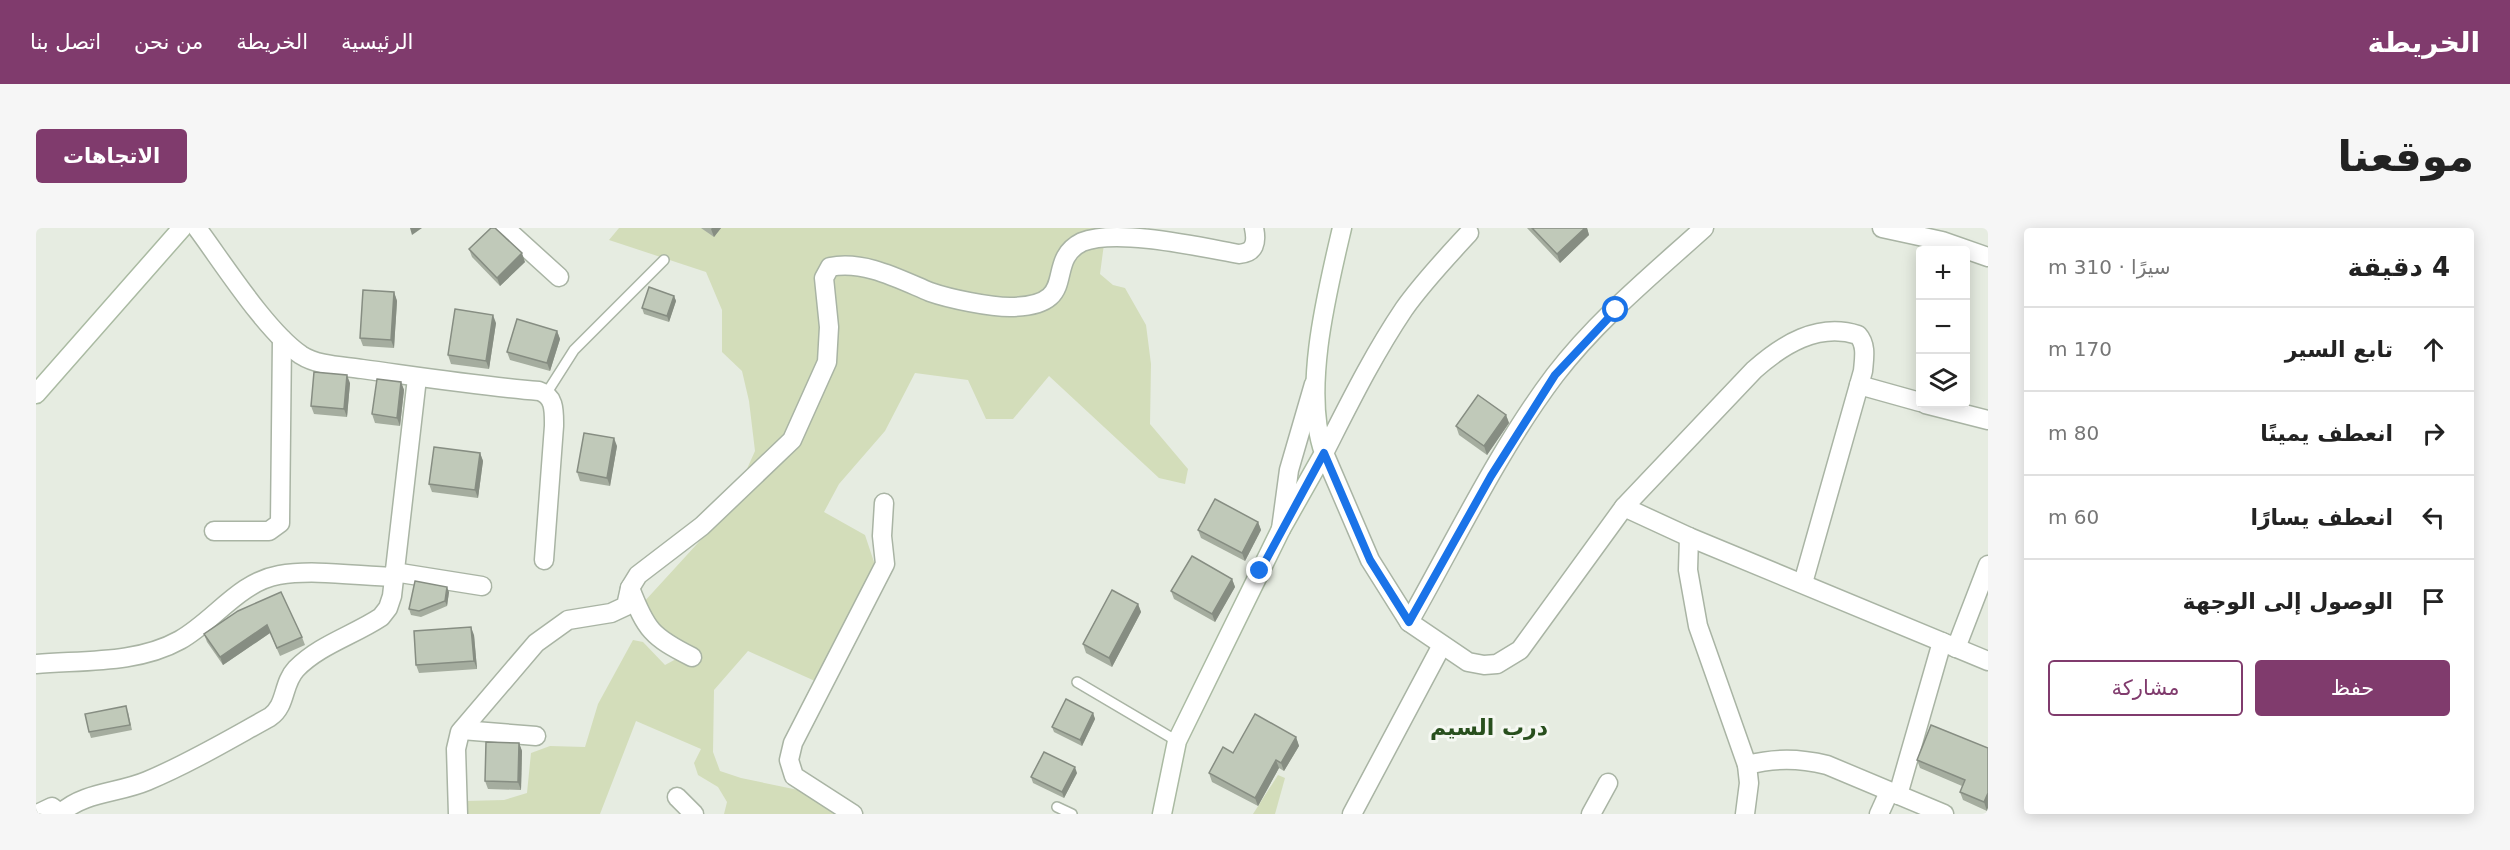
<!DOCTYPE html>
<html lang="ar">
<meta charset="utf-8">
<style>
:root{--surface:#fff;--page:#f6f6f6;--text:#222;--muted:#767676;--line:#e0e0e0;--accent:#803b6d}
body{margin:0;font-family:"DejaVu Sans",Vazirmatn,sans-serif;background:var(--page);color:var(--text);direction:rtl}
.controls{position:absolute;right:18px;top:18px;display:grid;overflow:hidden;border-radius:6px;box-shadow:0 3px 15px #0003}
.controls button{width:54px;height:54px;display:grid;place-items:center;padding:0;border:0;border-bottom:2px solid var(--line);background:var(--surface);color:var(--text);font:30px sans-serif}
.stop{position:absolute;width:18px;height:18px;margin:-14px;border:4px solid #1a73e8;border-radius:50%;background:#fff}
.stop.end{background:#1a73e8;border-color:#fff;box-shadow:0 2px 6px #0008}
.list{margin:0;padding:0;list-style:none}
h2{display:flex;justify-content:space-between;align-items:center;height:78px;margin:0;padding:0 24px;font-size:26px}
h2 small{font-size:20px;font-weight:400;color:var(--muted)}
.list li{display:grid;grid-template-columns:39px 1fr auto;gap:18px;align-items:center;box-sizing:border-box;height:84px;padding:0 24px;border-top:2px solid var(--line)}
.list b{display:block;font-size:22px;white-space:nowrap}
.list em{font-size:20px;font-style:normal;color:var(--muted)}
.actions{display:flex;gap:12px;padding:18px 24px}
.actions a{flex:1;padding:14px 0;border:2px solid var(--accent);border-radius:6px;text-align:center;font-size:21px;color:var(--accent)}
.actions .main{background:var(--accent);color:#fff}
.icon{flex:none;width:33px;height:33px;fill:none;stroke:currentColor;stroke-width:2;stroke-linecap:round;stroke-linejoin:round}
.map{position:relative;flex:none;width:1952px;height:586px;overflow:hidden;direction:ltr;border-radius:6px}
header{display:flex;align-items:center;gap:36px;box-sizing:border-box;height:84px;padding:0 30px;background:var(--accent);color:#fff}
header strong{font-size:28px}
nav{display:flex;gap:33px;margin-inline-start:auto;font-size:21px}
.intro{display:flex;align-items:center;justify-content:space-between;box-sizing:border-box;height:144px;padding:0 36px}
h1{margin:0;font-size:42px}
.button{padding:15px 27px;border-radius:6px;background:var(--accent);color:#fff;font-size:21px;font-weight:700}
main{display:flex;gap:36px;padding:0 36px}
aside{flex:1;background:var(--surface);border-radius:6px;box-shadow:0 3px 15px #0003}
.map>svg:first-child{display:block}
.green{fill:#d3ddba}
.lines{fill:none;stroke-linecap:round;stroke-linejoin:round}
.lane-casing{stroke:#a9b4a4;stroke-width:12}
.street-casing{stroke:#a9b4a4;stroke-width:21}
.secondary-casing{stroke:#aabaa2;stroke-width:21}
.lane{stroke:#fff;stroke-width:9}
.street{stroke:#fff;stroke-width:18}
.secondary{stroke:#fff;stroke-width:18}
.wall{fill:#a5ad9f}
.shaded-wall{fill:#868d82}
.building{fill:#c0c9b9;stroke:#868d82;stroke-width:1.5}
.route{stroke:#1a73e8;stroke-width:8}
.labels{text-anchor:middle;stroke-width:6;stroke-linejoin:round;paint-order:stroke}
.quarter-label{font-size:22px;font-weight:bold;fill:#284f1d;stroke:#f5f8f2}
</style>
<header>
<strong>الخريطة</strong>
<nav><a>الرئيسية</a><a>الخريطة</a><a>من نحن</a><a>اتصل بنا</a></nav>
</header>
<div class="intro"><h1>موقعنا</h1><a class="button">الاتجاهات</a></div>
<main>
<aside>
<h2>4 دقيقة<small>سيرًا · 310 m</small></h2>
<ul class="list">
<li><svg class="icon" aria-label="ahead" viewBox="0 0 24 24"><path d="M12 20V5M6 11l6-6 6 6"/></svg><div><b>تابع السير</b></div><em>170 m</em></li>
<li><svg class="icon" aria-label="right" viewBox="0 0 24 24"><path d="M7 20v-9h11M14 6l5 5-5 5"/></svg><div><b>انعطف يمينًا</b></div><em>80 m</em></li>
<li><svg class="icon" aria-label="left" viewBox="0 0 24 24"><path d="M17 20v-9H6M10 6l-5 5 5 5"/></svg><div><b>انعطف يسارًا</b></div><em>60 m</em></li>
<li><svg class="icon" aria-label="arrive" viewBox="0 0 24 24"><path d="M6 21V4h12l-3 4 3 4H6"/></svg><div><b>الوصول إلى الوجهة</b></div></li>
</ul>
<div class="actions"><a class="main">حفظ</a><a>مشاركة</a></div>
</aside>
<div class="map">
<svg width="1952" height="586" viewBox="0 0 1952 586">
<rect width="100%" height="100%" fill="#e6ece1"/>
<!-- green -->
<g class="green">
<path d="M583,0H1066L1070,1L1064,46L1077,57L1089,60L1110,97L1115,136L1114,196L1152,241L1149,256L1123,250L1013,148L977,191H950L932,152L879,145L849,203L803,256L788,284L829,307L841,343L779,453L712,423L678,462L677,524L684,543L705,550L772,564L806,586H688L691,574L682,559L662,547L658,535L665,521L600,493L564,586H431L430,573L468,572L491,565L495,525L514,518L549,519L562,476L597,412L607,414L629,437L642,430L658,437L663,423C641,412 612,401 607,375L693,281L719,223L713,173L706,143L686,124V82L670,44L573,12Z"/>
<path d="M1242,547L1249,550L1239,586H1217Z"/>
</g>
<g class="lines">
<!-- lane casing -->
<g class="lane-casing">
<g id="lane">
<path d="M510,166L538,122L628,32"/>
<path d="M1041,454L1141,513"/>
<path d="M1021,579L1036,586"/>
</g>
</g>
<!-- street casing -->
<g class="street-casing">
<g id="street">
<path d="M161,0C187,35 230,103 265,127C282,138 307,138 326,141C385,149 443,158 503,163C519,168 518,183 518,198L508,332"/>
<path d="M469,0L523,49"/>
<path d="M1846,0L1906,13L1952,29"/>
<path d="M1433,5C1410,30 1387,54 1368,81C1337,127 1313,176 1288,225L1334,332L1373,394L1432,434L1448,437L1461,436L1484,422L1588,279L1653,309L1952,433"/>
<path d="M1823,157L1884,174"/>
<path d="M1889,176L1952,192"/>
<path d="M1588,279L1718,142C1746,117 1782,94 1822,107C1831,117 1828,131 1827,143L1767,355"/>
<path d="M1245,301L1253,242L1278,156"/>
<path d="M178,303H233L244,295L246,111"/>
<path d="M1653,309L1652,342L1662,398L1711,537L1713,555L1709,586"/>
<path d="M358,344L446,358"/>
<path d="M594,360C610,402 616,409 656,429"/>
<path d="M1373,394C1419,313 1463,221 1519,147C1561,92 1617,46 1668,0"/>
<path d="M1920,420L1952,337"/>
<path d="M0,436C47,432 101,436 144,412C178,393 203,354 243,347C277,341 323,348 358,349"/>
<path d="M426,502L500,508"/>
<path d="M1711,537C1739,530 1762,530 1791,537L1908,586"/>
<path d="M1862,567L1906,414"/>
<path d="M641,569L658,586"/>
<path d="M25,585C48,564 83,565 111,553C154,535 194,511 234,489C251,477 246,456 260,441C283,417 318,407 345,389L352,380L356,368L381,150"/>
<path d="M1,586L16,579L25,586"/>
<path d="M422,586L420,521L424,504L500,415L532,392L575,385L590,378L594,360L602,347L666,298L756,212L791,134L793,99L788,50L794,39C828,32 863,51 894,64C914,71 954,79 974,79C1047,78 1006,34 1046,14C1081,0 1164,19 1203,26C1219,25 1221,14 1218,0"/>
<path d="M817,586L758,548L753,532L757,515L849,336L846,308L848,275"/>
<path d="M1316,586L1406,417"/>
<path d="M1555,586L1572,555"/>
<path d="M1843,586L1853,564"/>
</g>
</g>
<!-- secondary casing -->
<g class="secondary-casing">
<g id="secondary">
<path d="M0,166L146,0"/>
<path d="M1126,586L1141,513L1245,301L1288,225C1266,163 1291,64 1306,0"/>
</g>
</g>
<!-- lane -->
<use href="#lane" class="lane"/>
<!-- street -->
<use href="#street" class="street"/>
<!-- secondary -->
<use href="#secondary" class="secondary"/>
</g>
<!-- wall -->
<g class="wall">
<path d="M665,0H685L678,9Z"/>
<path d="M1491,0H1551L1553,7L1524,35Z"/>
<path d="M433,21L489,34L464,58L436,29Z"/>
<path d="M358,64L361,73L358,120L327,118L324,110Z"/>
<path d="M638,68L640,73L633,94L608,86L606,80Z"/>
<path d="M460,95L453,141L415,136L412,127Z"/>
<path d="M521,103L524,111L514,143L474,132L471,124Z"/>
<path d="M365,154L368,162L364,198L339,195L336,186Z"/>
<path d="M314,155L311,189L278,186L275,178Z"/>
<path d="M1470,187L1473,195L1451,227L1423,207L1420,198Z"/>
<path d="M581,218L574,258L544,253L541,244Z"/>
<path d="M444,225L447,233L442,270L396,264L393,256Z"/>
<path d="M1222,294L1225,302L1209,333L1165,310L1162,302Z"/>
<path d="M1196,351L1199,359L1179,394L1138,371L1135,363Z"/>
<path d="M413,364L411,378L385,389L375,387L373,381Z"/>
<path d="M1102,376L1105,384L1076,439L1050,425L1047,416Z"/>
<path d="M202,383L266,409L269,417L244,428L234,405L187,437L171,414L168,406Z"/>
<path d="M438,407L441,441L383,445L380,437Z"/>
<path d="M92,484L96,502L55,510L53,504Z"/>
<path d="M1057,485L1059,491L1046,518L1018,504L1016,499Z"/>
<path d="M1260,509L1263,518L1248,543L1243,540L1222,578L1176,554L1173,545L1197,525Z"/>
<path d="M483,515L486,523L485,562L452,561L449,553Z"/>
<path d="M1952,520L1951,583L1927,572L1924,564L1926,558L1884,540L1881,532Z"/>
<path d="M1041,545L1028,570L997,555L995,549Z"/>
</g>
<!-- shaded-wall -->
<g class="shaded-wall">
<path d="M374,0H386L376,7Z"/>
<path d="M676,0H685L678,9L675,1Z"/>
<path d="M1549,0H1551L1553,7L1524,35L1521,26Z"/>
<path d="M486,25L489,34L464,58L461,50Z"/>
<path d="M358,64L361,73L358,120L355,112Z"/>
<path d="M638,68L640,73L633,94L631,88Z"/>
<path d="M457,87L460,95L453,141L450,133Z"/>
<path d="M521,103L524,111L514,143L511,135Z"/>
<path d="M311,147L314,155L311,189L308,181Z"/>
<path d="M365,154L368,162L364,198L361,190Z"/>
<path d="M1470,187L1473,195L1451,227L1448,218Z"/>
<path d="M578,210L581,218L574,258L571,250Z"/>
<path d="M444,225L447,233L442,270L439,262Z"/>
<path d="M1222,294L1225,302L1209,333L1206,325Z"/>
<path d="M1196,351L1199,359L1179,394L1176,386Z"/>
<path d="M411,359L413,364L411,378L409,373Z"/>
<path d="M1102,376L1105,384L1076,439L1073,430Z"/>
<path d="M231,397L234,405L187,437L184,429Z"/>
<path d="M435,399L438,407L441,441L438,433Z"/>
<path d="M1057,485L1059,491L1046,518L1044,512Z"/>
<path d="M1260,509L1263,518L1248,543L1245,535Z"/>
<path d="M483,515L486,523L485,562L482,554Z"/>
<path d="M1240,532L1243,540L1222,578L1219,570Z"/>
<path d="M1039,539L1041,545L1028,570L1026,564Z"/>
<path d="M1952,565V580L1951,583L1948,574Z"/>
</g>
<!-- building -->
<g class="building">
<path d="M455,0H459L486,25L461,50L433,21Z"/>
<path d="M1496,0H1549L1521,26Z"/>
<path d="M613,59L638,68L631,88L606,80Z"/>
<path d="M327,62L358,64L355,112L324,110Z"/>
<path d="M419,81L457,87L450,133L412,127Z"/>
<path d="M481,91L521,103L511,135L471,124Z"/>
<path d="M278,144L311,147L308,181L275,178Z"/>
<path d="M341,151L365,154L361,190L336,186Z"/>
<path d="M1442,167L1470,187L1448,218L1420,198Z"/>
<path d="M548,205L578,210L571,250L541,244Z"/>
<path d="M398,219L444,225L439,262L393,256Z"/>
<path d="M1179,271L1222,294L1206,325L1162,302Z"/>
<path d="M1156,328L1196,351L1176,386L1135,363Z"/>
<path d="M379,353L411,359L409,373L383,383L373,381Z"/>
<path d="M1076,362L1102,376L1073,430L1047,416Z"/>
<path d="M245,364L266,409L241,420L231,397L184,429L168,406L202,383Z"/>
<path d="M435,399L438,433L380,437L378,403Z"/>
<path d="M1030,471L1057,485L1044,512L1016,499Z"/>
<path d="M90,478L94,497L53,504L49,486Z"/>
<path d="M1219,486L1260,509L1245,535L1240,532L1219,570L1173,545L1187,519L1197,525Z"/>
<path d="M1895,497L1952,520V565L1948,574L1924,564L1929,552L1881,532Z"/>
<path d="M450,514L483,515L482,554L449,553Z"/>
<path d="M1008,524L1039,539L1026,564L995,549Z"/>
</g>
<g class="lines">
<!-- route -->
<path class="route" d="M1224,343L1288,225L1334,332L1373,394L1455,248L1519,147L1580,82"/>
</g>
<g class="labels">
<!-- quarter labels -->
<g class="quarter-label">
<text x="1453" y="507">درب السيم</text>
</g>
</g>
</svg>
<div class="controls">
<button>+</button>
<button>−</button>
<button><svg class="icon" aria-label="layers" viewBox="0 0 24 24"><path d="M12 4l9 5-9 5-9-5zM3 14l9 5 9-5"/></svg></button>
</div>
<div class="stop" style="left:1580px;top:82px"></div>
<div class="stop end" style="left:1224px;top:343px"></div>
</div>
</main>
